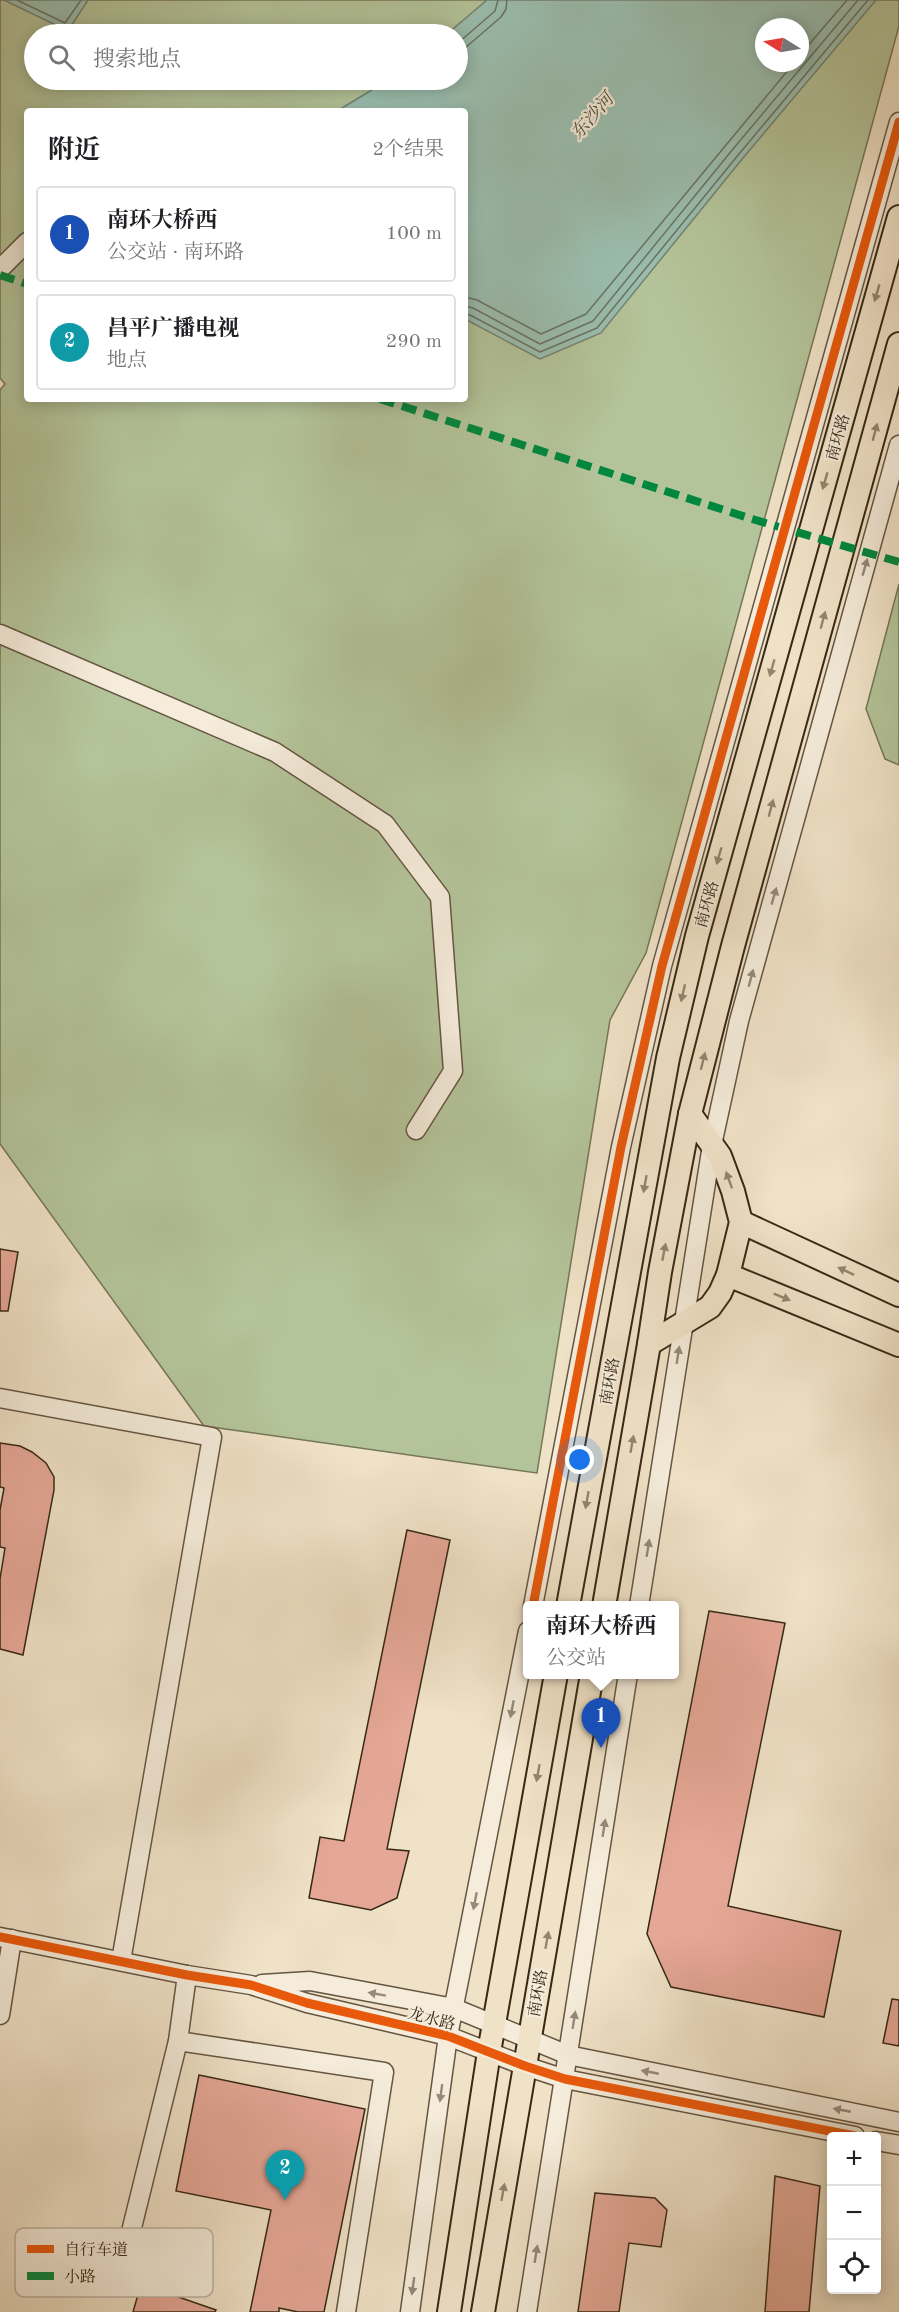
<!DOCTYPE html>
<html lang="zh">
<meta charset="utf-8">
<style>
:root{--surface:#fff;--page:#f6f6f6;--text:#202124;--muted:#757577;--line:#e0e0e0;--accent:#8f2418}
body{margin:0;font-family:"Old Standard TT","Noto Serif SC",serif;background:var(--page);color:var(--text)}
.controls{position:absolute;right:18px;bottom:18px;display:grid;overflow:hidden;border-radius:6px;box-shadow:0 3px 15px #0003}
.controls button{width:54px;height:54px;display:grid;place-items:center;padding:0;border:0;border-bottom:2px solid var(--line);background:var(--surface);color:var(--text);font:30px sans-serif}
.compass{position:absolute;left:755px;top:18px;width:54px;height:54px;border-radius:50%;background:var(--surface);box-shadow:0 3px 15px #0003;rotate:281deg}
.you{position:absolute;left:580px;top:1460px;width:21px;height:21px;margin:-15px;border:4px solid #fff;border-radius:50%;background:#1a73e8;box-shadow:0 0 0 9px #1a73e833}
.badge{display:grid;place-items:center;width:39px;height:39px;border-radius:50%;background:var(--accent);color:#fff;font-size:20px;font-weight:700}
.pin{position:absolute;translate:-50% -50px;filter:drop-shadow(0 2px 3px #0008)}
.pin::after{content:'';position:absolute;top:32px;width:21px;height:18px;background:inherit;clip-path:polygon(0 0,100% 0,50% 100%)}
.popup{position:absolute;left:523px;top:1601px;width:156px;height:78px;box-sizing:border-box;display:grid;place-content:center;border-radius:6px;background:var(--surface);filter:drop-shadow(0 2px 4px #0005);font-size:20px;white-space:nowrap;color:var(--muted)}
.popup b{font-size:22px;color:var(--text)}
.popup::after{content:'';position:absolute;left:50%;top:100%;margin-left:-12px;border:12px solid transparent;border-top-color:var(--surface)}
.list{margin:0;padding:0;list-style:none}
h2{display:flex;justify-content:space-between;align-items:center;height:78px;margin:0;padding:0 24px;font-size:26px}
h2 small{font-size:20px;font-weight:400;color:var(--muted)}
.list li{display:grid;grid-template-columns:39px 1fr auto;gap:18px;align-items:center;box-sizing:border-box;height:96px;margin:0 12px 12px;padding:0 12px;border:2px solid var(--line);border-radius:6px}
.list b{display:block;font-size:22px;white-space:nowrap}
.list p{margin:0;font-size:20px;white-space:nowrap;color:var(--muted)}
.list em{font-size:20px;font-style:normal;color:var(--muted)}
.icon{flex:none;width:33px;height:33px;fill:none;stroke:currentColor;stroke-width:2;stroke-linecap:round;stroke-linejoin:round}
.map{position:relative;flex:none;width:899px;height:2312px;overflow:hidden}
.search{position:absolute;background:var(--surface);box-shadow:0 3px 15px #0003;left:24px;top:24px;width:444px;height:66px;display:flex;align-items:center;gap:15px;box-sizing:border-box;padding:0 21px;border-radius:33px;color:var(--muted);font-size:22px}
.panel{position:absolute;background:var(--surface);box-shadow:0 3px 15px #0003;left:24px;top:108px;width:444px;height:294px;border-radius:6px}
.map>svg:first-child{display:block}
.green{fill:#b4c49a;stroke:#767658;stroke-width:1.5;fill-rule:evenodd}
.water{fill:#9bbfb0;stroke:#738372;stroke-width:1.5;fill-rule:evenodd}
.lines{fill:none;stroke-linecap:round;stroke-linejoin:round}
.shore{stroke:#697463;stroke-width:1.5}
.building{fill:#e5a796;stroke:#372816;stroke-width:1.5}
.minor-casing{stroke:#655642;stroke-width:21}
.major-casing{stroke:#372816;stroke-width:26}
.minor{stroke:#f5ecdb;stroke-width:18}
.major{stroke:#f0e2c7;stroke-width:22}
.quiet{stroke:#00873e;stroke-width:8;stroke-dasharray:15 8;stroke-linecap:butt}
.cycleway-casing{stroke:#f5ecdb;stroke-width:13}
.cycleway{stroke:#e8590c;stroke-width:9}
.oneway{fill:#94856e}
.oneway2{fill:#968a78}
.labels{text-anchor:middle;stroke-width:4.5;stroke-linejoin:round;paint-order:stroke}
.street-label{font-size:16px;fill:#372816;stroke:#f5ecdb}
.water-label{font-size:18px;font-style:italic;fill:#504e3c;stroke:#f5ecdb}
.key{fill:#f5ecdb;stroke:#bcb1a0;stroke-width:1.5}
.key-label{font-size:16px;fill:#372816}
</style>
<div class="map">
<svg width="899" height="2312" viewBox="0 0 899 2312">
<rect width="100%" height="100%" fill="#f0e2c7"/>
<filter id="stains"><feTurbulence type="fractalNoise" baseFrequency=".00333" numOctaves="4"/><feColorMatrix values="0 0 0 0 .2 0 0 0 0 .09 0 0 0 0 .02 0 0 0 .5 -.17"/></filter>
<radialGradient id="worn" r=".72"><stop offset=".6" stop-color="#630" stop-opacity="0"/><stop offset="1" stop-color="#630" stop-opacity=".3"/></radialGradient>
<!-- green -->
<g class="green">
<path d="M0,0H899V26L646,953L610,1020L537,1473L204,1426L0,1144V390L5,384L0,378ZM764,27H800V63H764ZM34,34H458V80H34ZM27,111H465V399H27Z"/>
<path d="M899,584V765L885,759L866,709Z"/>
</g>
<!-- water -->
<g class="water">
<path d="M4,0H88L68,31Z"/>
<path d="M487,0H876L743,158L601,333L540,359L465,319V111H337L388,80H458V34H447ZM764,27H800V63H764Z"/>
</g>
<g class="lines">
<!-- shore -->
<g class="shore">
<path d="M17,0L65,23L81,0"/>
<path d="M458,43L495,11L498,0"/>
<path d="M458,54L501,17L506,9L507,0"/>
<path d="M800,55L847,0"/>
<path d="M465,297L477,300L541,334L586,314L794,63"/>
<path d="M465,306L473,308L540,344L593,321L733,149L858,0"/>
<path d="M465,314L470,315L540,352L597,328L739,154L868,0"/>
</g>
</g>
<!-- building -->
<g class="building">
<path d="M0,1249L18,1252L8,1311H0Z"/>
<path d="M0,1443L20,1446L32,1452L46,1463L54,1477V1490L23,1655L0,1649V1579L5,1548L0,1547V1510L4,1488L0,1487Z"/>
<path d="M407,1530L450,1540L387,1849L409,1851L397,1898L371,1910L309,1898L320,1837L344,1841Z"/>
<path d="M709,1611L785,1623L728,1906L841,1931L824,2017L671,1987L647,1934Z"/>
<path d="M892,1999L899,2000V2046L883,2043Z"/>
<path d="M199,2075L365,2109L324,2312H298L279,2308V2312H250L271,2210L176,2191Z"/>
<path d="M775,2176L820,2186L809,2312H765Z"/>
<path d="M595,2193L655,2198L667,2210L661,2247L629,2243L619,2312H578Z"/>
<path d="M141,2284L216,2310L215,2312H133Z"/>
</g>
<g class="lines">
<!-- minor casing -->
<g class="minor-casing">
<g id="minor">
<path d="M0,269L27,242"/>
<path d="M0,634L275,752L385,824L440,897L453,1071L416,1130"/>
<path d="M0,1398L212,1437L121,1961"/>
<path d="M533,1606L621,1147L662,966L899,122"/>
<path d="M639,1606L712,1145L739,1021L899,445"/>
<path d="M0,1937L187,1975L251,1985L307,2003L448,2036L525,2066L565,2079L855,2136"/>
<path d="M262,1984L310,1981L454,2008L568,2055L899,2122"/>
<path d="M0,2015L12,1939"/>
<path d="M178,2041L384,2072L346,2312"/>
<path d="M876,2141L899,2145"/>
<path d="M125,2256L178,2041L187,1975"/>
<path d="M410,2312L448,2036L528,1631"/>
<path d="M527,2312L628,1674"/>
</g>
</g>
<!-- major casing -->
<g class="major-casing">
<g id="major">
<path d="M741,1222L899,1295"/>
<path d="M728,1275L899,1345"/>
<path d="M649,1344L710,1307L720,1293L728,1275L741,1222L733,1191L720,1156L690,1114"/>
<path d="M568,1606L668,1058L697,936L899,217"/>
<path d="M604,1606L649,1344L660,1272L690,1114L733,946L899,344"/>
<path d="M449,2312L489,2052L556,1674"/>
<path d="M483,2312L592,1674"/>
</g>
</g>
<!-- minor -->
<use href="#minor" class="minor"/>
<!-- major -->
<use href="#major" class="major"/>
<!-- quiet -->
<g class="quiet">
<path d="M0,275L27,284"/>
<path d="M380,399L752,519L899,562"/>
</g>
<!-- cycleway casing -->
<g class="cycleway-casing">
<g id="cycleway">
<path d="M533,1606L621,1147L662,966L899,122"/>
<path d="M0,1937L187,1975L251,1985L307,2003L448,2036L525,2066L565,2079L855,2136"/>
</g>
</g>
<!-- cycleway -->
<use href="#cycleway" class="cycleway"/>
</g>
<!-- one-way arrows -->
<defs><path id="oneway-solid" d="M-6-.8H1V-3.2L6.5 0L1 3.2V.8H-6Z" transform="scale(1.5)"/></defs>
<g class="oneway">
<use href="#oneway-solid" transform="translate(877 293) rotate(106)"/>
<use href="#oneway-solid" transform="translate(875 432) rotate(-75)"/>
<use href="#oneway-solid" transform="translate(825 481) rotate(106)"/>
<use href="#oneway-solid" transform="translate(823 620) rotate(-75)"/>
<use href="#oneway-solid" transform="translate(772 668) rotate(106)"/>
<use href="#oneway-solid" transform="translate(771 808) rotate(-75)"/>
<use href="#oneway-solid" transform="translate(719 856) rotate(106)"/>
<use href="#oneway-solid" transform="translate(683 993) rotate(103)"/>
<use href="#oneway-solid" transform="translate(703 1061) rotate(-76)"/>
<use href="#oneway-solid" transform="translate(729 1180) rotate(-110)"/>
<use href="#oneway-solid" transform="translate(645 1184) rotate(100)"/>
<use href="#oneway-solid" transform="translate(664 1252) rotate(-79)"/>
<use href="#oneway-solid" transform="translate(846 1271) rotate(-155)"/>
<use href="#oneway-solid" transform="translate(782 1297) rotate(22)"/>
<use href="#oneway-solid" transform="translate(632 1444) rotate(-80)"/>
<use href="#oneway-solid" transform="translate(587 1500) rotate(100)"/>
<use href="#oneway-solid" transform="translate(538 1773) rotate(100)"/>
<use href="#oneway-solid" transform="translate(547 1940) rotate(-80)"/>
<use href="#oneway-solid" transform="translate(503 2192) rotate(-80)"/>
</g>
<g class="oneway2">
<use href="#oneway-solid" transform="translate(865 567) rotate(-74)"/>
<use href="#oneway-solid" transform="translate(774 896) rotate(-74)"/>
<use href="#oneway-solid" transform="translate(751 978) rotate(-75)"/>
<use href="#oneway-solid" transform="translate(678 1355) rotate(-81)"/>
<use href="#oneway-solid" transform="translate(648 1548) rotate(-81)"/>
<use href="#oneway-solid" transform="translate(512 1709) rotate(101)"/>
<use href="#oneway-solid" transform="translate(604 1828) rotate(-81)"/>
<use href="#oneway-solid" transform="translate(475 1901) rotate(101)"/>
<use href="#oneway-solid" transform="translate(377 1994) rotate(-170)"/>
<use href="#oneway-solid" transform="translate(574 2020) rotate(-81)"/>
<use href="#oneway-solid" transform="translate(650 2072) rotate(-169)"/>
<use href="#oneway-solid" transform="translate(441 2093) rotate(98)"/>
<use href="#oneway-solid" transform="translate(842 2110) rotate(-169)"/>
<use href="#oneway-solid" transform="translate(536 2254) rotate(-81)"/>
<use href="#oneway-solid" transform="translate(413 2286) rotate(98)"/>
</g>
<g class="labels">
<!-- street labels -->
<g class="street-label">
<text transform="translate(837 437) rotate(-74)" y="6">南环路</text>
<text transform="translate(706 904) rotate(-74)" y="6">南环路</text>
<text transform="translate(609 1381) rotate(-80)" y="6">南环路</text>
<text transform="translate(537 1993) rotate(-80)" y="6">南环路</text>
<text transform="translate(432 2018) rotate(15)" y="6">龙水路</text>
</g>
<!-- water labels -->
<g class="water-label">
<text transform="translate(592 116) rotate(-49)" y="6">东沙河</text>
</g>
</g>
<!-- legend -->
<rect x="15" y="2228" width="198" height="69" rx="9" class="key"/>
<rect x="27" y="2245" width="27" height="8" fill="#e8590c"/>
<rect x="27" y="2272" width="27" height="8" fill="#00873e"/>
<g class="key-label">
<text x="64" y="2255">自行车道</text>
<text x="64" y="2282">小路</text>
</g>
<rect width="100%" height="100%" filter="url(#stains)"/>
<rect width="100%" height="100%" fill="url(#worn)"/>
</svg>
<div class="controls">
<button>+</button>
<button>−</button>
<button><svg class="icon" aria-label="locate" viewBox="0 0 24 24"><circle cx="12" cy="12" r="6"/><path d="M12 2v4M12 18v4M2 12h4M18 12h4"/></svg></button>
</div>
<svg class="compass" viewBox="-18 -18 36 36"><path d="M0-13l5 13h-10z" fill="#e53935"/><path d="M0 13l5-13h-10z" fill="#757577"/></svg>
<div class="you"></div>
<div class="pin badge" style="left:601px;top:1748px;background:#1a4fb4">1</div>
<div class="popup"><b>南环大桥西</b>公交站</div>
<div class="pin badge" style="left:285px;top:2200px;background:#0f9aa8">2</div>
<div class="search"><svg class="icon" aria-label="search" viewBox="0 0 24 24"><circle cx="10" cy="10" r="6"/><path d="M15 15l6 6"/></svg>搜索地点</div>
<section class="panel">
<h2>附近<small>2个结果</small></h2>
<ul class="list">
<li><span class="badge" style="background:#1a4fb4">1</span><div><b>南环大桥西</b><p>公交站 · 南环路</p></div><em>100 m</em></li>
<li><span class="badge" style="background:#0f9aa8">2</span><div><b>昌平广播电视</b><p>地点</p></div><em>290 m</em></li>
</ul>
</section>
</div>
